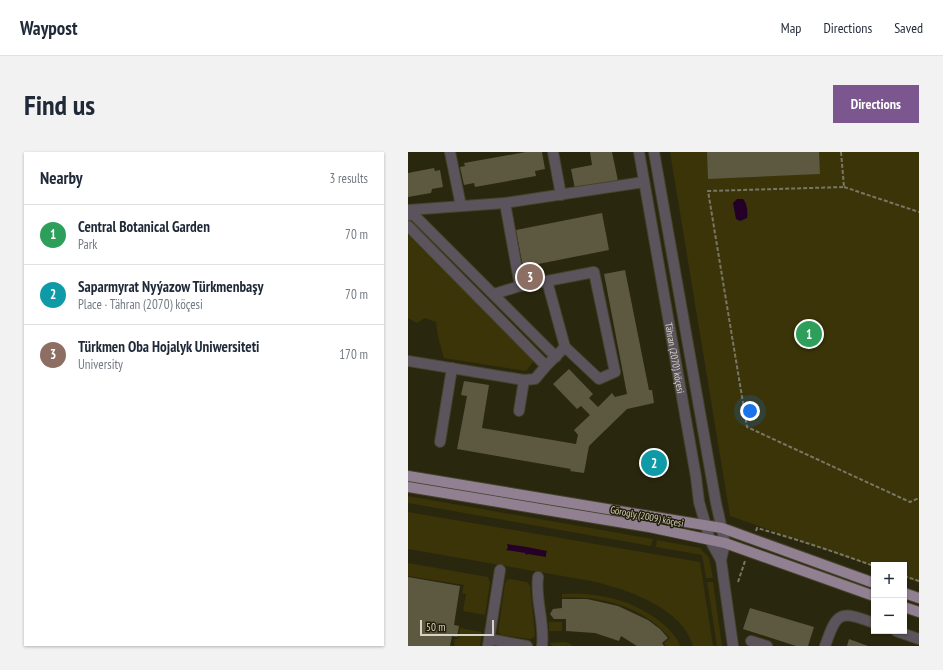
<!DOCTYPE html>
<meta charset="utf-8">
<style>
:root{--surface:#fff;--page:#f2f2f3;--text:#1f2937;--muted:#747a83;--line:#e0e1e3;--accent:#7c568e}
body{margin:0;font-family:"PT Sans Narrow",sans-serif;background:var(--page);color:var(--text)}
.controls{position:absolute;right:12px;bottom:12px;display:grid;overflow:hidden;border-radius:0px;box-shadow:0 1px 3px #0004}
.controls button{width:36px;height:36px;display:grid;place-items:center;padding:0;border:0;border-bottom:1px solid var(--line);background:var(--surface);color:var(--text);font:20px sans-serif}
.scale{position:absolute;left:12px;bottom:10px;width:74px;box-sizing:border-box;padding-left:4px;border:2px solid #d6d4c6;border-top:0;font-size:11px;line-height:14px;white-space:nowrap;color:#d6d4c6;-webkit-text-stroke:3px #211d06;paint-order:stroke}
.you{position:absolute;left:342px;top:259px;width:14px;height:14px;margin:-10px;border:3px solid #fff;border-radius:50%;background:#1a73e8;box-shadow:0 0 0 6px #1a73e833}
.badge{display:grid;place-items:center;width:26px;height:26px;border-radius:50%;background:var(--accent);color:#fff;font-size:13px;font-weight:700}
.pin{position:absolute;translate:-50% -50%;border:2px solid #fff;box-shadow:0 1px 4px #0006}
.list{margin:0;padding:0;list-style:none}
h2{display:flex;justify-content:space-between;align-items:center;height:52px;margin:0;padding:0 16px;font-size:17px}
h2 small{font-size:13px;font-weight:400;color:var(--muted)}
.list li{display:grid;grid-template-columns:26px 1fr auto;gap:12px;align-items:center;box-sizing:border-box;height:60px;padding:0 16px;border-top:1px solid var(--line)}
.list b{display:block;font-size:15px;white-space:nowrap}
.list p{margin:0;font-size:13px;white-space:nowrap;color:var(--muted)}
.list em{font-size:13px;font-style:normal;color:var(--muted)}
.map{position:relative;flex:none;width:511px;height:494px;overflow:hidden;border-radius:0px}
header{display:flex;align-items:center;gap:24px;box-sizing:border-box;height:56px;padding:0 20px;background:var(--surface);border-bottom:1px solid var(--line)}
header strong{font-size:19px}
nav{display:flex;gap:22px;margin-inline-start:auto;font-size:14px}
.intro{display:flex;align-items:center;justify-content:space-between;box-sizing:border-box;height:96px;padding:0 24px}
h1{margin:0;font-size:28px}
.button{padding:10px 18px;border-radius:0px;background:var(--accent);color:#fff;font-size:14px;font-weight:700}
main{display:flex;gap:24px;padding:0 24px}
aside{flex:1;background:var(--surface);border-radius:0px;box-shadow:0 1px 3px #0004}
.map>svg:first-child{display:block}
.green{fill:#3a3408}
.water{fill:#240029}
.building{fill:#5d5940}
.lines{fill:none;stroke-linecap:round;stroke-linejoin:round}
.minor-casing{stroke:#46432c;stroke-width:12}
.major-casing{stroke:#46432c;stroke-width:12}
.path{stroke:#797763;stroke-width:2;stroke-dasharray:4 2;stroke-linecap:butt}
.minor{stroke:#5c545c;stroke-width:10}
.major{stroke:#918092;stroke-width:10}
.labels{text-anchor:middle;stroke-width:3;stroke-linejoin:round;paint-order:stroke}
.street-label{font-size:10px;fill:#d6d4c6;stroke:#211d06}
</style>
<header>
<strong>Waypost</strong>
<nav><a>Map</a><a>Directions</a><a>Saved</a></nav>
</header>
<div class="intro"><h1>Find us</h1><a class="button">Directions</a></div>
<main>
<aside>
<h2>Nearby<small>3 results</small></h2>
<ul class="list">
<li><span class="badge" style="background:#2e9e5b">1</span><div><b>Central Botanical Garden</b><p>Park</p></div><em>70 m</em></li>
<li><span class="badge" style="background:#0f9aa8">2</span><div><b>Saparmyrat Nyýazow Türkmenbaşy</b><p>Place · Tähran (2070) köçesi</p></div><em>70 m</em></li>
<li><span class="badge" style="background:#8d6e63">3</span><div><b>Türkmen Oba Hojalyk Uniwersiteti</b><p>University</p></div><em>170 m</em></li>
</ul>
</aside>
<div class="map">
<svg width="511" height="494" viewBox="0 0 511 494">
<rect width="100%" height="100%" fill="#2a270f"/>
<!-- green -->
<g class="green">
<path d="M262,0H511V431L496,425V413H466V415L322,364Z"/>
<path d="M0,83L126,209L118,219L36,206L30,185L28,170L17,166L9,171L0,166Z"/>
<path d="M0,344L245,387L243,394L0,351Z"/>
<path d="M0,360L292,410L305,494H285C274,455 218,437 183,429L0,397Z"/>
<path d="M249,388L292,396L301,406L305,426H298L294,403L248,395Z"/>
<path d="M0,411L80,425L82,431L77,463L55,459L58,442L54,441L56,433L0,424Z"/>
<path d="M102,427L119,430L122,434L127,482L126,485L123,487L93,483L90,480L97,431L99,428Z"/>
<path d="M299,430H305L314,494H309Z"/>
<path d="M154,442C189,440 222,447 250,468C259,475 269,484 272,494H258L256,491L262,486C236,455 193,443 154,446Z"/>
<rect x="141" y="470" width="13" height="9"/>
<path d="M52,476L74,480L72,494H46L47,487H50Z"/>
<path d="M157,490L165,493L163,494H145L141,491Z"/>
</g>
<!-- water -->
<g class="water">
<path d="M329,47H335C339,51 340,60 339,66L332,69L328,67L325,51Z"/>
<path d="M99,392L119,395L139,399L138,402V405L120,402L118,403L117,401L98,398L100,396Z"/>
</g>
<!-- building -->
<g class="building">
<path d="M118,0H134L137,17L127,19L128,24L67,35L66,31L56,33L52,15L57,14L56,11Z"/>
<path d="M182,0H204L210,29L167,37L163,17L184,13Z"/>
<path d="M299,0H411L412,22L300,27Z"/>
<path d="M26,16L27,19L32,18L35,35L24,37L23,41L0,45V21Z"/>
<path d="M194,61L201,98L115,115L108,78Z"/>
<path d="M217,118L241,238H244L246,251L219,257L181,294L176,321L162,319L163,317L49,297L59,244L53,243L56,229L81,233L74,276L168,292L170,283L166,278L182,263L173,254L169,257L145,232L161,217L185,242L181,246L190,255L204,241L207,245L219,242L196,122Z"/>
<path d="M0,425L52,434L46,473L51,474L49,485L44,484L42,494H0Z"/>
<path d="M154,447H179L210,454L240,468L252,477L260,486L254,491L256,494H229L213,484L211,489L187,481L158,479V467H146L142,462L145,457L154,456Z"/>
<path d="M342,456L406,475L400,494H388L335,477Z"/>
<path d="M441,487L460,494H439Z"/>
</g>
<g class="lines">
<!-- minor casing -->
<g class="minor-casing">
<g id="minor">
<path d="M42,0L53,54"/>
<path d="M145,0L153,43"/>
<path id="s1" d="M231,0L288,325L291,350L302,388L313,408"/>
<path d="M246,0L308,351L317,391L313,408L325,494"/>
<path d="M0,58L97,51L236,30"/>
<path d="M0,63H6L148,205"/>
<path d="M0,74L138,214"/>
<path d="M139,129L186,120L207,220L191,227L157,195"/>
<path d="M86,142L112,134"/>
<path d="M0,209L116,228L127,227L138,214L157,195L139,129L112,134L97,51"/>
<path d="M111,259L116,228"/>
<path d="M32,290L44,216"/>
<path d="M130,425C127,448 137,471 134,494"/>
<path d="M488,479L511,487"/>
<path d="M81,487L119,494"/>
<path d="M343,489L359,494"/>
<path d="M80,494L92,418"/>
<path d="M417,494C429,460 431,458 466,471"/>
</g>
</g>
<!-- major casing -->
<g class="major-casing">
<g id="major">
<path d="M0,324L314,376L466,431"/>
<path d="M0,335L241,375L317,391L466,444"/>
<path d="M496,441L511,446"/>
<path d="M496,455L511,460"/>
</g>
</g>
<!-- path -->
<g class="path">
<path d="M433,0L436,35L300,39L339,275L502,350L511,346"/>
<path d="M436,35L511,60"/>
<path d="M348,379L349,376C388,387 427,400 466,414"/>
<path d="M496,424L511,429"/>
<path d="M330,430L337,409"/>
</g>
<!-- minor -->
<use href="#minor" class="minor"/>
<!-- major -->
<use href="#major" class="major"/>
</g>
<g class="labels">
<!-- street labels -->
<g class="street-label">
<text dy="4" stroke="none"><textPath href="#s1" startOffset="209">Tähran (2070) köçesi</textPath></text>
<text transform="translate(239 364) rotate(11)" y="4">Görogly (2009) köçesi</text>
</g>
</g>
</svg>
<div class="controls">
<button>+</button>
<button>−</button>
</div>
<div class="scale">50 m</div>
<div class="you"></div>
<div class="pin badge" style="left:401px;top:182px;background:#2e9e5b">1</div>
<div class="pin badge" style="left:246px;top:311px;background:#0f9aa8">2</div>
<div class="pin badge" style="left:122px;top:125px;background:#8d6e63">3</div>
</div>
</main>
